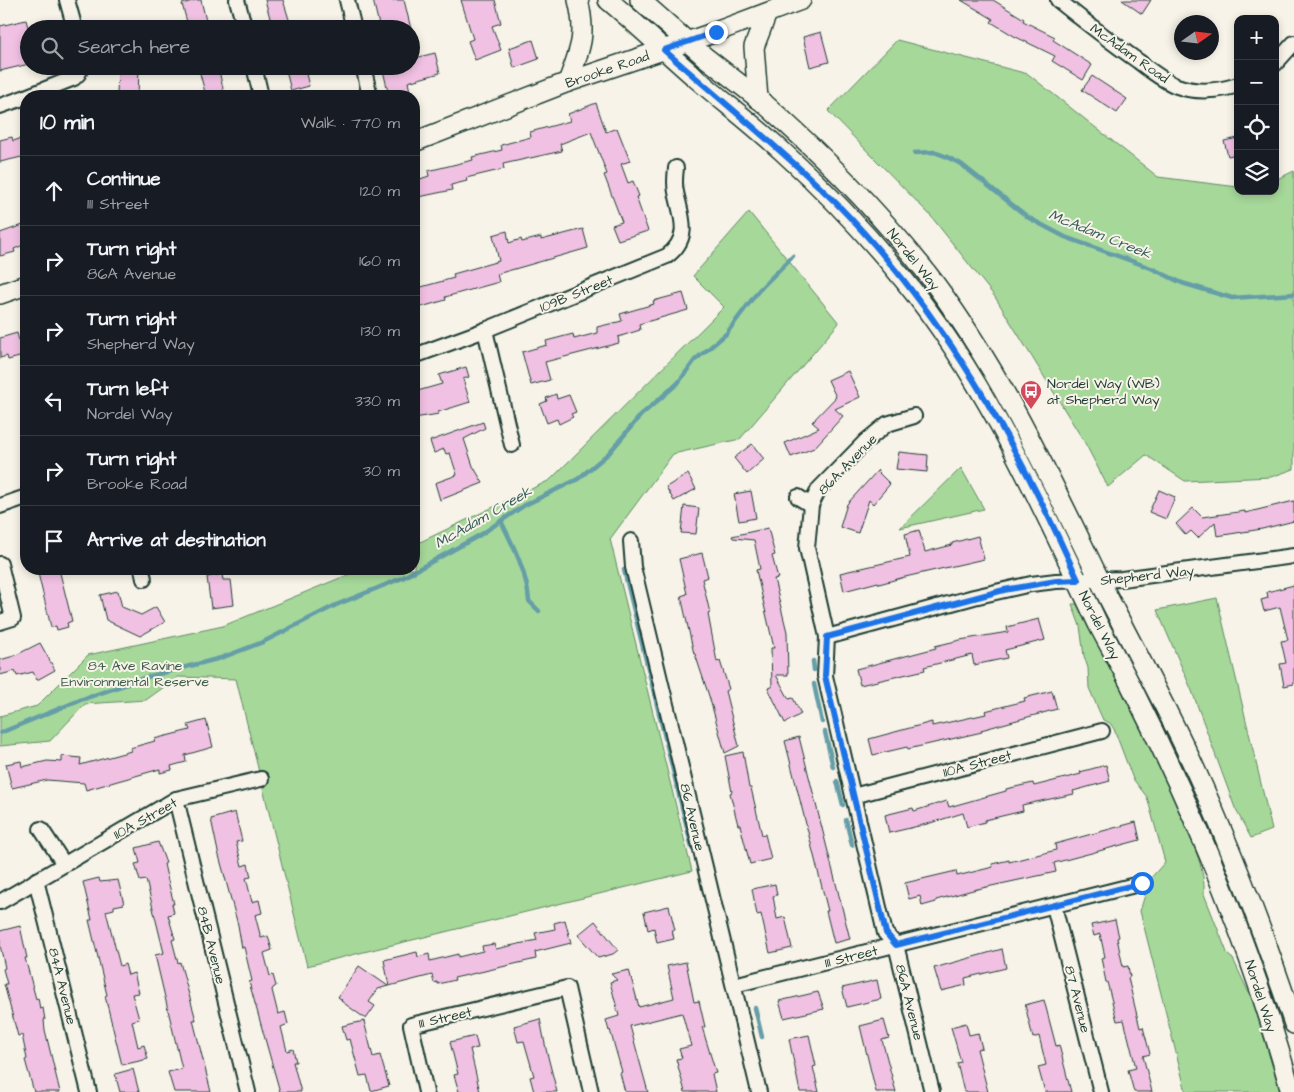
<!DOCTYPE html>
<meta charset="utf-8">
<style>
:root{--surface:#171b24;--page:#242831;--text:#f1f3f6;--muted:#9ea1a6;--line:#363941}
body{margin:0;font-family:"Architects Daughter",sans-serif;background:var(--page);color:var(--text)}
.controls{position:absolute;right:15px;top:15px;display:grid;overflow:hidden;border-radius:10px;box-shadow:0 2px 8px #0003}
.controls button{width:45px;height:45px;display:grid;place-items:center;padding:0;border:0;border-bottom:1px solid var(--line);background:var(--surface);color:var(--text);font:25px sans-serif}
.compass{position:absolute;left:1174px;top:15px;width:45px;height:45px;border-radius:50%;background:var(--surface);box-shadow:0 2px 8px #0003;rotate:76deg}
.stop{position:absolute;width:15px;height:15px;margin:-11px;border:4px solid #1a73e8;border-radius:50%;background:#fff}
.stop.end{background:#1a73e8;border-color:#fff;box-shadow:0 1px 5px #0008}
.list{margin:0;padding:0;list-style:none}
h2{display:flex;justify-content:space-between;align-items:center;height:65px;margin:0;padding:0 20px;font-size:21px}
h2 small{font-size:16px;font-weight:400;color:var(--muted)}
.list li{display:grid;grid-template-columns:32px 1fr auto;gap:15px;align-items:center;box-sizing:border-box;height:70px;padding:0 20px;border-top:1px solid var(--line)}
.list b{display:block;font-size:19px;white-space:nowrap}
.list p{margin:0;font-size:16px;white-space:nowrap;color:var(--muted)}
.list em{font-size:16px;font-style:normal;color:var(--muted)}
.icon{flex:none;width:28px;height:28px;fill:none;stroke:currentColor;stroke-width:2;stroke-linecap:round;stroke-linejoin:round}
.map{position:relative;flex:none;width:1294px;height:1092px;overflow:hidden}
.search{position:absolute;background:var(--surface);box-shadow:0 2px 8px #0003;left:20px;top:20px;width:400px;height:55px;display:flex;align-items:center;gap:12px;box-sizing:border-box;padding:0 18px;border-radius:28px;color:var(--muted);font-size:19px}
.panel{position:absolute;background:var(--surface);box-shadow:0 2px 8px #0003;left:20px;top:90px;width:400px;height:485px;border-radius:20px}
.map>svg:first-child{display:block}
.green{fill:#a6d899;stroke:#628a66}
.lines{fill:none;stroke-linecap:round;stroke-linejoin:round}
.stream{stroke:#659ea7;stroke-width:4.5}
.building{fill:#f1c1e3;stroke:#1f3d34}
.street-casing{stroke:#1f3d34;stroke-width:18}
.secondary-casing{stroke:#1f3d34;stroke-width:22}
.street{stroke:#f7f3e8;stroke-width:14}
.secondary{stroke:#f7f3e8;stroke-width:19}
.route{stroke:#1a73e8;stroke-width:6}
.labels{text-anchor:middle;stroke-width:4;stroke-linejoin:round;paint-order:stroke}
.street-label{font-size:14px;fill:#1f3d34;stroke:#f7f3e8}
.poi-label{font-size:14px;fill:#1f3d34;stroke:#f7f3e8;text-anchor:start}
.park-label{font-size:14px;fill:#3a5c48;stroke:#f7f3e8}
.water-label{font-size:15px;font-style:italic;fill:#365d5a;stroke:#f7f3e8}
</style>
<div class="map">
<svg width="1294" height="1092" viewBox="0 0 1294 1092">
<rect width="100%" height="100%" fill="#f7f3e8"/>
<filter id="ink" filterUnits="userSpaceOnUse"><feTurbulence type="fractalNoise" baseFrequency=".02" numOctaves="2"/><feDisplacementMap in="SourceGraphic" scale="10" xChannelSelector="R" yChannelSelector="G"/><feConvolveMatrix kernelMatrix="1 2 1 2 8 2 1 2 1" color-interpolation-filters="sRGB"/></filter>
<g filter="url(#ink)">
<!-- green -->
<g class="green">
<path d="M897,40L1028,74L1158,177L1238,187V191H1275V180L1294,171V469L1271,477L1185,481L1146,455L1108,487L1085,443L995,297L930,215L828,111Z"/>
<path d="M749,212L839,323L740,439L673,454L610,539L692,871L307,966L236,679L178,677L146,700L85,704L50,741L0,746V716L37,706L88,655L223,626L362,569H414V545L550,480L724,307L693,276Z"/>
<path d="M961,468L984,509L900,528Z"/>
<path d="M1217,598L1272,830L1251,838L1235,808L1192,691L1157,610Z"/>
<path d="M1072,604H1077C1113,673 1149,742 1180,814C1190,836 1206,869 1204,894L1228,955L1233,959L1254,1004L1280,1092H1186L1140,911L1150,879L1165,862L1147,797L1133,779L1114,729L1110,723L1103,720L1089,688L1088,668L1084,656L1080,626Z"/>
</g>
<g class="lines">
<!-- stream -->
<g class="stream">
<path d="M914,153L934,152L945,156L961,164L1029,218L1065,237L1151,268L1182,283L1232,298L1294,294"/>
<path d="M501,521C514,547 527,573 529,601L539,611"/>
<path d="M624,570L692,848"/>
<path d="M813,661L814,670"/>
<path d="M814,684L822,722"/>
<path d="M825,732L833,767"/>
<path d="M0,733L80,700L147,677L221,658L263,642L336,605L402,578L480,535L525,505L578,479L609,453L641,415L678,383L695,360L726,334L759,290L793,256"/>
<path d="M837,781L843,805"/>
<path d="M846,820L852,845"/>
<path d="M755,1008L762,1037"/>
</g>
</g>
<!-- building -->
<g class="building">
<path d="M196,0H201L208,29H189L182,4Z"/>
<path d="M265,0H283L292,29H273Z"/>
<path d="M373,0H404L411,29H380Z"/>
<path d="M461,0H495L501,23L492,26L501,50L475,60L468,41L473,39Z"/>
<path d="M961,0H993L1024,19L1023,21L1055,37L1053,40L1092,65L1083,80L1052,61L1055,56L1014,36L991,22L993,19Z"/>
<path d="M1122,0H1151L1142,14Z"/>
<path d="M26,20L29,31V64L0,71V26Z"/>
<path d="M821,32L829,62L810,67L803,37Z"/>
<path d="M533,40L539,59L514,68L509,48Z"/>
<path d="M435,53L440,73L408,82L411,96H389L382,66H411V59Z"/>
<path d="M118,66H132V69L139,68L138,96H117Z"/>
<path d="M198,66H218L224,93L206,96Z"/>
<path d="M285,66H304L309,86L291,91Z"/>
<path d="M1092,76L1127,99L1117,113L1082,90Z"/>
<path d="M596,103L606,132L617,128L630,161L621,164L628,183L633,181L639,196L636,197L648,231L618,240L612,225L622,222L604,175L607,174L591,132L560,144L562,151L503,164L504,169L466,178L467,181L451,185L452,190L414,198V181L429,176L428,171L473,160L472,157L502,150L501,145L531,137L530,132L570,121L568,114Z"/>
<path d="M12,137L13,141L26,137V156L0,162V140Z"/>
<path d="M1238,138V154L1228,156L1224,141Z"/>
<path d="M26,224V244L14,249L15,252L0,256V233Z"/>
<path d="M583,229L588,248L497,274L499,282L445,297L446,300L414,309V289L454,278L453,274L499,261L493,235L507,231L509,243L521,239L522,242L541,237V240Z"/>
<path d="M683,293L688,310L639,324L640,330L618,337L619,343L545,362L550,380L531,385L522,352L547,345L546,341L573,334L574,339L597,333V327L622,321L620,314L654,304L653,301Z"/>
<path d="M17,333L23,356L8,360L7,356L0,358V338Z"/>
<path d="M466,367L469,377L463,379L470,402L438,412L439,414L414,418V392L442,384L439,375Z"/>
<path d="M848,371L860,397L835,409L843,416L814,448L791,457L785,443L819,428L812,422L836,397L828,380Z"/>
<path d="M556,394L557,399L569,395L576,412L571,414L573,417L559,424L557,419L547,423L540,404L547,401L546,398Z"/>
<path d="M483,422L485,428L464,439L473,466L483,483L440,500L435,483L457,475L450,453L446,454L444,449L434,453L430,441Z"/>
<path d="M752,444L764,459L747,474L734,458Z"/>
<path d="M899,452L928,455L927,472L896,469Z"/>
<path d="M878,470V472L890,484L873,504L869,500L858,533L840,527L847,504Z"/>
<path d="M688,474L696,489L674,501L666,487Z"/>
<path d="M1159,490L1175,497L1166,519L1149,512Z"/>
<path d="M751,491L756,518L739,521L734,494Z"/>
<path d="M1294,501V521L1262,529L1217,536L1215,522L1198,538L1191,531L1186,535L1176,524L1193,508L1202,517L1245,511V513Z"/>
<path d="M684,506L699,508L696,534L681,533Z"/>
<path d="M768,528L775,555L772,556L778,578L774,579L787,632L788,675H776L789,699L793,698L801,714L785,723L768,688L772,687L771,648H774L756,570L760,569L754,540L733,538L732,536Z"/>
<path d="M919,530L925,552L952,545V543L978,536L984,559L905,577L879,584L878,582L844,591L840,573L910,557L905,534Z"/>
<path d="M702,553L708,577L702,579L710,613L708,614L717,662L720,661L729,689L725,691L739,746L725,753L709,696L695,654H694L681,596L687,594L679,559Z"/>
<path d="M37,569H59L72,621L67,623L68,627L57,630L56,626L51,627Z"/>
<path d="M222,574L223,580H231L234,605L211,608L207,577Z"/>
<path d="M1294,585V684L1284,686L1280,664L1286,663L1281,641L1288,640L1280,607L1264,611L1261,600L1268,598L1267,592Z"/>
<path d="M118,591L122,607L141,615L156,607L165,622L140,636L106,620L100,595Z"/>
<path d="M1039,619L1045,640L1005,650L1007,658L974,665L972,655L924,667L925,670L860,685L856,669L936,648L935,646L960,640L1008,632L1007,627Z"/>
<path d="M40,643L55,670L37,680L33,672L17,676L15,671L0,675V660L14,656Z"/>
<path d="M1052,691L1057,709L981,730L982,732L908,749L907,747L873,755L869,739L932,722V726L986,714L985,711L1025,701L1024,698Z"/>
<path d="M206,720L213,747L185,755L186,762L171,766L172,770L160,773V769L86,790L84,783L47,780L12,788L6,764L21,761L22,767L47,761L62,762V756L81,758L80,765L131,751L130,748L155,741L154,739L190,730L188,725Z"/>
<path d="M799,737L850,939L834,943L826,911H828L785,741Z"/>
<path d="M743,752L749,788H751L762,835L765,834L771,859L750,864L740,825H738L730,793L732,792L725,756Z"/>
<path d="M1106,765L1110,781L1073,791L1074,794L1022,805L1023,811L985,820V822L967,827L963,813L927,824L889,833L885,815L913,808L914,811L947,801L949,807L1006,791V789L1033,783L1034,786L1081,774L1080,772Z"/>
<path d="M235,812L242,841L236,842L242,866L248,864L251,877L246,878L252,902L259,900L262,913L255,915L261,938L268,936L272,950L264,953L270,976L273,975L276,986L273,988L272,990L278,1014L285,1012L288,1024L281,1027L287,1051L293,1049L296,1062H293L301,1092H280L249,982L252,981L244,947L242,948L238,925L218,852L211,819Z"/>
<path d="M1136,822L1140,840L1054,863L1056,872L973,890L936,900V902L922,906L920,896L909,899L905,883L956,871L957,876L993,867L992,864L1009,860V862L1056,850L1055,844Z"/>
<path d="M158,842L166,863L164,864L166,873L174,904H172L174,913L168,915L175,939L172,940L178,963L180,962L196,1020H193L211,1092H174L168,1072L182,1069L155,955L164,953L146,880L140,881L135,864L140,863L136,848Z"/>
<path d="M99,878L100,882L118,880L124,904L114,906V909L106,911L120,966L125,964L128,975L134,973L139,993L132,994L139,1019L132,1021L138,1047L144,1045L148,1059L122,1065L105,996L107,995L89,920H92L83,882Z"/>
<path d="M775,884L777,895L773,896L777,919L785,917L792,948L770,953L761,914L757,915L752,889Z"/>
<path d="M669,906L675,930H672L674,939L657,943L654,928L648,930L644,912Z"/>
<path d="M565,920L571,943L535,952L536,959L463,976L454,978L455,980L438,984L437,982L434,983L432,975L389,986L384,960L417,952L418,957L429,954L430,961L458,954V957L483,951L482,946L494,944L496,949L537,940L535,933L555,929L554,923Z"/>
<path d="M1115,920L1119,937L1117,938L1123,967L1128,966L1130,977L1128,978L1140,1028L1143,1027L1150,1054L1143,1056L1152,1092H1134L1128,1070L1136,1068L1124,1020L1117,1021L1107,982H1106L1101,958L1105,957L1100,934L1094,936L1091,925Z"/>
<path d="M595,921L618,950L613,954L598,958L578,935Z"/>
<path d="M20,926L27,958H25L36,999L38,998L40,1009L43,1008L45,1020H44L45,1030L60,1092H34L25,1060L27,1059L22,1035L18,1036L4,984H7L3,969L5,968L0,945V931Z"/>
<path d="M1002,949L1006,968L965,978L966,985L941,991L934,968Z"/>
<path d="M686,962L694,1002L699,1001L705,1027H702L716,1073L712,1074L716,1092H685L676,1059L682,1058L679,1049L691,1046L682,1013L630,1026L648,1092H625L620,1073L622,1072L610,1030L609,1031L606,1020L619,1016L610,982L617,980L611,974L629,970L639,1007L674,998L667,966Z"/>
<path d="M359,966L388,986L378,989L369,1002L375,1006L366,1019L341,1001L342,1000L338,997Z"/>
<path d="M877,980L881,999L847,1007L842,988Z"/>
<path d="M818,992L824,1009L784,1018L779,1001Z"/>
<path d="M1044,1000L1056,1046L1059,1045L1071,1092H1045L1038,1067L1046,1065L1039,1036L1033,1038L1025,1005Z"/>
<path d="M540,1019L546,1049L557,1092H534L530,1077L534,1076L524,1041L518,1042L514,1026Z"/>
<path d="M884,1020L889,1038L882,1040L896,1092H876L860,1026Z"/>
<path d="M364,1021L373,1057L380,1055L389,1086L371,1091L367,1075L360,1076L350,1039L346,1040L342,1026Z"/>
<path d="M966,1023L969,1035L978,1033L982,1048L977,1049L988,1092H964L957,1063L961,1062L951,1027Z"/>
<path d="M809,1035L816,1066L813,1067L819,1092H800L789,1039Z"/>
<path d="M475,1036L478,1048L470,1049L480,1092H459L454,1075L458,1074L450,1042Z"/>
<path d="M133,1069L139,1092H120L115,1074Z"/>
</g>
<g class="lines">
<!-- street casing -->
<g class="street-casing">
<g id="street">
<path d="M67,0L75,29"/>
<path d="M237,0L245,29"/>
<path d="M347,0L354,29"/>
<path d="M1058,0C1084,21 1111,42 1138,61C1150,70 1163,81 1177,86C1196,93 1219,91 1238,85"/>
<path d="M1275,64L1294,43"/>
<path d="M254,66L261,96"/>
<path d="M363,66L370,96"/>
<path d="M28,96L74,78L78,74L82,66"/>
<path d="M0,106L26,97"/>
<path d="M485,330L512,445"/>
<path d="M414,356L485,330L667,256C692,237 681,217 676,192C674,184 675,176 676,168"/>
<path d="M914,416L887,424L866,441L819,489L811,505L807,548L827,637L825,676L885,933L896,945L932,1092"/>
<path d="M798,497L811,505"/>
<path d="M0,506L26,497"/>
<path d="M631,541L633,567L759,1092"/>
<path d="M0,564L13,618L0,622"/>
<path d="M142,569L144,579"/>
<path d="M827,637L974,597L1031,584L1056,581L1122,579L1294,556"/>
<path d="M853,796L1102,731"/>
<path d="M176,799L248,1092"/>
<path d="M41,829L64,864"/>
<path d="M36,880L89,1092"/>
<path d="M0,902L176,799L261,779"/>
<path d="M1054,906L1101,1092"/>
<path d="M734,985L1143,883"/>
<path d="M426,1092L411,1025L567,988L591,1092"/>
</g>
</g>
<!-- secondary casing -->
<g class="secondary-casing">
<g id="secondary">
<path d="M608,0C638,25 667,53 697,79C725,103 755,126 782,151C826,191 867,234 904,280C988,383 1041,505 1098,624C1109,645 1121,666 1132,688C1197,817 1253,952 1291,1092"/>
<path d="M640,0C662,19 683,38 705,57C723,71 741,85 759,99C818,150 874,207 923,268C997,363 1048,473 1100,581C1131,644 1166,705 1195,769C1233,852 1265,937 1294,1024"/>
<path d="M568,82C580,49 587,36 578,0"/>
<path d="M758,99L754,47L767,13"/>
<path d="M414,142L568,82L710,34L801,0"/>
<path d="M0,294L26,285"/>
</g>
</g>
<!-- street -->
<use href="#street" class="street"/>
<!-- secondary -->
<use href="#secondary" class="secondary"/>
</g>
</g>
<g class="lines" filter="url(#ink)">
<!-- route -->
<path class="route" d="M716,32L664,50C722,102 781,148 836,203C942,311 1017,443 1078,580L1056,581L1004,590L827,637L825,676L886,933L896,945L1142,883"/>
</g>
<!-- icons -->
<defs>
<g id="bus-pin" transform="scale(1.125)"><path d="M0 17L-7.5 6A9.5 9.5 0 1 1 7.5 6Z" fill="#d1495b" stroke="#f7f3e8"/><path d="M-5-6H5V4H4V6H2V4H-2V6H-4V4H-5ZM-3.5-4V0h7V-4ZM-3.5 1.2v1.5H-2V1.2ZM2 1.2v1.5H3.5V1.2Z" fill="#fff"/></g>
</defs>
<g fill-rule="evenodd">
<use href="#bus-pin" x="1031" y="391"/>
</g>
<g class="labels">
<!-- street labels -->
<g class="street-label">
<text transform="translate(1130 53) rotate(35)" y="5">McAdam Road</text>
<text transform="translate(607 69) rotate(-19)" y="5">Brooke Road</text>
<text transform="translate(914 259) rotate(51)" y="5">Nordel Way</text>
<text transform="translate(576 293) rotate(-22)" y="5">109B Street</text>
<text transform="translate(847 464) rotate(-46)" y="5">86A Avenue</text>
<text transform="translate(1147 575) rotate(-6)" y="5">Shepherd Way</text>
<text transform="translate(1100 625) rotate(63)" y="5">Nordel Way</text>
<text transform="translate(977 763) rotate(-15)" y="5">110A Street</text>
<text transform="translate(693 817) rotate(77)" y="5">86 Avenue</text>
<text transform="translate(145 818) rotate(-29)" y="5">110A Street</text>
<text transform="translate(212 945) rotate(76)" y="5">84B Avenue</text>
<text transform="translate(851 956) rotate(-14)" y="5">111 Street</text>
<text transform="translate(63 986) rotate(76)" y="5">84A Avenue</text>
<text transform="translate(1261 996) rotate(72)" y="5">Nordel Way</text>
<text transform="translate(1078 999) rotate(76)" y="5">87 Avenue</text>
<text transform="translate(910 1002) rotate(76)" y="5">86A Avenue</text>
<text transform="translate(445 1017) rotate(-13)" y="5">111 Street</text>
</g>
<!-- poi labels -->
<g class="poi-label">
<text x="1047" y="388">Nordel Way (WB)<tspan x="1047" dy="16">at Shepherd Way</tspan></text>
</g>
<!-- park labels -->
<g class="park-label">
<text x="135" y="670">84 Ave Ravine<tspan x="135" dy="16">Environmental Reserve</tspan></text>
</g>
<!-- water labels -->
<g class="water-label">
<text transform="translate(1100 234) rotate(22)" y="5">McAdam Creek</text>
<text transform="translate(483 517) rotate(-30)" y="5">McAdam Creek</text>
</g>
</g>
</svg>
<div class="controls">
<button>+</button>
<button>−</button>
<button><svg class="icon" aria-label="locate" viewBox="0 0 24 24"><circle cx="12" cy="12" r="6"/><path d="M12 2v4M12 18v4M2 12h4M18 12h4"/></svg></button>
<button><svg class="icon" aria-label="layers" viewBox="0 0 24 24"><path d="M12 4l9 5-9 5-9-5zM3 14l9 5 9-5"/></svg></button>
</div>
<svg class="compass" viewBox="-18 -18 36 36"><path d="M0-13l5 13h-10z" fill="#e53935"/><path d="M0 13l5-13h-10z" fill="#9ea1a6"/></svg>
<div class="stop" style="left:1142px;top:883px"></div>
<div class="stop end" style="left:716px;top:32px"></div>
<div class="search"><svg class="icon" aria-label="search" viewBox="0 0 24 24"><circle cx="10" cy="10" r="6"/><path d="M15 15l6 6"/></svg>Search here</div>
<section class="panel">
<h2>10 min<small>Walk · 770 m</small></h2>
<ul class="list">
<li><svg class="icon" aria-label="ahead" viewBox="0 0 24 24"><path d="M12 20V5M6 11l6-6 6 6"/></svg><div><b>Continue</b><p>111 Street</p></div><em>120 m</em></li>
<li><svg class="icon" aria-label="right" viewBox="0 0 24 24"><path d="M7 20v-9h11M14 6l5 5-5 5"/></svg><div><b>Turn right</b><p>86A Avenue</p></div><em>160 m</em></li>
<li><svg class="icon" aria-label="right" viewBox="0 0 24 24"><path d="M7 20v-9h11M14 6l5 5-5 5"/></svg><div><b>Turn right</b><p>Shepherd Way</p></div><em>130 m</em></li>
<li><svg class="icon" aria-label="left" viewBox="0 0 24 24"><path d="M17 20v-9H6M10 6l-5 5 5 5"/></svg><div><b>Turn left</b><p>Nordel Way</p></div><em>330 m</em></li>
<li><svg class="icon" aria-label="right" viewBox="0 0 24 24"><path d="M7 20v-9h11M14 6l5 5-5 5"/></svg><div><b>Turn right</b><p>Brooke Road</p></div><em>30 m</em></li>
<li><svg class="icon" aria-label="arrive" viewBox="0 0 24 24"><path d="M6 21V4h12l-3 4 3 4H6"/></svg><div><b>Arrive at destination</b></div></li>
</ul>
</section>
</div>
